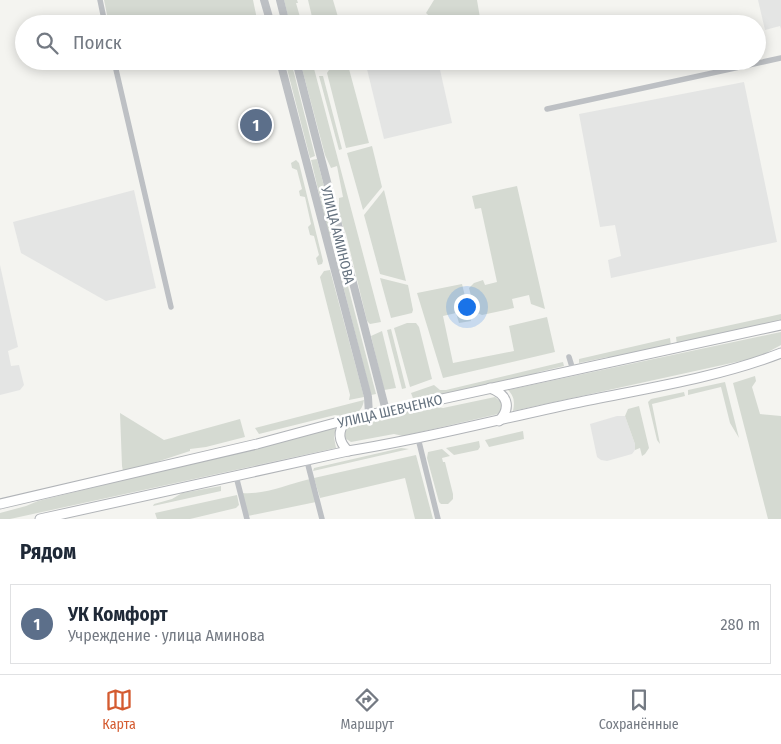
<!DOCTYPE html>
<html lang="ru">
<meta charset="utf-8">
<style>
:root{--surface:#fff;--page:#f2f2f3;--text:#1f2937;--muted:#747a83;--line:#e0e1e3;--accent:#d45b30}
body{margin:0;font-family:"Fira Sans Condensed",sans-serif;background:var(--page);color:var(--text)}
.you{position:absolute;left:466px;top:306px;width:18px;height:18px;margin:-12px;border:4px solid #fff;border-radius:50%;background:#1a73e8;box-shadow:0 0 0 8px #1a73e833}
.badge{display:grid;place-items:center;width:32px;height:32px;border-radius:50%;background:var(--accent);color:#fff;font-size:16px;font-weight:700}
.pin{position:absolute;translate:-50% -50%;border:2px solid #fff;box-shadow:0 1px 5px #0006}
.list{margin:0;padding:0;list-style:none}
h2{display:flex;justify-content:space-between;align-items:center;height:65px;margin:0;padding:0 20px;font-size:21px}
h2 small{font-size:16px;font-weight:400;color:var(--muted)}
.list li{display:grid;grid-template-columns:32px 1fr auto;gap:15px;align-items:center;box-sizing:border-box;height:80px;margin:0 10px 10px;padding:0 10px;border:1px solid var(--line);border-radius:0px}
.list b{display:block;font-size:19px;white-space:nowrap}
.list p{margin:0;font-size:16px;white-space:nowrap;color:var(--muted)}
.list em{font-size:16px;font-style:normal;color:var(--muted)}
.icon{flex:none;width:28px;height:28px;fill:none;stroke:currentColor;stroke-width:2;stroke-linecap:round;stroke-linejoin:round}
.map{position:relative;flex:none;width:781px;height:519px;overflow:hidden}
.search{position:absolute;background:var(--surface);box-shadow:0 2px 12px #0003;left:15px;right:15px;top:15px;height:55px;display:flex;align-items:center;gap:12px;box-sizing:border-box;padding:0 18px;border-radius:28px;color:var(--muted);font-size:19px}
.sheet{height:155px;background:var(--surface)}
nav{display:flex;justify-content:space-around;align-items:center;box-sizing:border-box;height:70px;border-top:1px solid var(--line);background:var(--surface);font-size:14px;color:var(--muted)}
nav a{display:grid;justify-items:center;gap:2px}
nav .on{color:var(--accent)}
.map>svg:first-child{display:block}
.built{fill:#e4e5e4}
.green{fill:#d5dad2}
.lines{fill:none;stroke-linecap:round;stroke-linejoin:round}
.primary-casing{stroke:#b1b4b8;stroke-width:11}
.minor{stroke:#bdc0c4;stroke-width:5.5}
.tertiary{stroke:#bdc0c4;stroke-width:8}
.primary{stroke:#fff;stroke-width:9}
.labels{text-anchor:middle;stroke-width:5;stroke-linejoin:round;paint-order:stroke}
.street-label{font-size:14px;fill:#65727f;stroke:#fff}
</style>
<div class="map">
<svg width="781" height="519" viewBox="0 0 781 519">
<rect width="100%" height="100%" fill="#f4f4f0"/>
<!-- built -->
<g class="built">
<path d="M758,0H781V29L780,26L765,30Z"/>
<path d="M365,61H438L452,123L384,139Z"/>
<path d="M744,82L777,242L611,278L608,260L621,256L615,225L600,227L579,114Z"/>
<path d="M134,190L156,288L106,301L21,253L13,222Z"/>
<path d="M0,265L18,347L8,351L11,366L19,365L24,385L20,390L0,395Z"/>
<path d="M617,416H625L635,444V450L632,454L607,461L601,460L597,457L590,424Z"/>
</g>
<!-- green -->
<g class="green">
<path d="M104,0H253L258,24H254L237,18L202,24H109Z"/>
<path d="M284,0H297L298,3H296L302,24H290Z"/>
<path d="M308,0H333L338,17L313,21Z"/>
<path d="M434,0H477L481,24H438L426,13Z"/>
<path d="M285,61H291L315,156L310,158Z"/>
<path d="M300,61H312L381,322L370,324L367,321L346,234L339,215V198L343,197L337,166L331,168L325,155Z"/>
<path d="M335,61H350L351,66L349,69L369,143L346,148L327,73Z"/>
<path d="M319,76H323L342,149L339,150Z"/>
<path d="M372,146L382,187L363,210L347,153Z"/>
<path d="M317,159L337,237L330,239L311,160Z"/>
<path d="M296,160L299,163L323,261L322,264L318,265L316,258L319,255L314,236L310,235L308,227L311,224L305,197L300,196L299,191L302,189L297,170L292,168L291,163Z"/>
<path d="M517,186L545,309L531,304L529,295L512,299L514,308L482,315L475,312L469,288L474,283L483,280L485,285L497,282L481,208L475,209L472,196Z"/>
<path d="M384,190L406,281L380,274L364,215Z"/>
<path d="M341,262L342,263L376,394L371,395L338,266V263Z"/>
<path d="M330,270L364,397L349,400L350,395L320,277L324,271Z"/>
<path d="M380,278L408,285L413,310L412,313L391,318Z"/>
<path d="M462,284L471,321L459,323L456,313L443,316L453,363L514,351L509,326L547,317L555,352L443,378L417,293Z"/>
<path d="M781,314V324L677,345L676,337Z"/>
<path d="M407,323H416L419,327L432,379L410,387L394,328Z"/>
<path d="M391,329L406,388L402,389L387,330Z"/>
<path d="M382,331L396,388L384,390L371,336Z"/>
<path d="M781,332V345L759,357L513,411C515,402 514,396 508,390Z"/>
<path d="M670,338L671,346L617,359L608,357L579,363V359Z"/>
<path d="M563,362L564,366L539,372L528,377L414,401L411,393L434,385L440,390H446Z"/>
<path d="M755,376L756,381L752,387L760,414L781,416V519H768L733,383Z"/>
<path d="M725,382L739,438L730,423L721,387L688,395V390Z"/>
<path d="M684,392L685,396L652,404L660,444L657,440L648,402L651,399Z"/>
<path d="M495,397L501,402L502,409L498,414L403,436L394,434L351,442L345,438V431L348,425L432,406L443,408Z"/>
<path d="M364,400C362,416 348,417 335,415L259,434L255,428Z"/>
<path d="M639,406L649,448L645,454L642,456L640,448L635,450V444L625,416L628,409Z"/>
<path d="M120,413L164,440L240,419L245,437L206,447L190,449V451L129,471H123L122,466Z"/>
<path d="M336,428L334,437L336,448L10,519H0V513L26,506L38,501Z"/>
<path d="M523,431L524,439L489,447L485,440Z"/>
<path d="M479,441L480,447L478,450L454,455L446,448Z"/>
<path d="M401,448L409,449L313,471L314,468Z"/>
<path d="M442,449L450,456L442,458L443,462H445L453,494V499L448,504H441L439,502L427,458L428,452Z"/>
<path d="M416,455L433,519H415L405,478L320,498L314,478Z"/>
<path d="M310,479L316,502L248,516L242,493C265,495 288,484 310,479Z"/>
<path d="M221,486V491L153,506L154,504L172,499L182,493Z"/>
<path d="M237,495L239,505L236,508L190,519H157L155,513Z"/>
</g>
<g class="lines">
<!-- primary casing -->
<g class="primary-casing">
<g id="primary">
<path d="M490,388C507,394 512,407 499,421"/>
<path d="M346,420C337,432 338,441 348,451"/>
<path d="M0,504L257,444L346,420L781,325"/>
<path d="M40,519L348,451C425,439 499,419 575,403C642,389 717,378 781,353"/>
</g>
</g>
<!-- minor -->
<g class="minor">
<path d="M100,0L105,24"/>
<path d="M114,61L171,307"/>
<path d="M547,109L781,58"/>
<path d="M569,357L573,370"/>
<path d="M418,438L438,519"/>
<path d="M307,461L322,519"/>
<path d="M236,476L247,519"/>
</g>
<!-- tertiary -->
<g class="tertiary">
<path d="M264,0L271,24"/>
<path d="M280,0L286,24"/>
<path d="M280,61L368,397L369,415"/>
<path d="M296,61L386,411"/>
</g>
<!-- primary -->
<use href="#primary" class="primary"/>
</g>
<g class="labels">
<!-- street labels -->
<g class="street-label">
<text transform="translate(338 235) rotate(76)" y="5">УЛИЦА АМИНОВА</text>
<text transform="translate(390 411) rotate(-13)" y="5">УЛИЦА ШЕВЧЕНКО</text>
</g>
</g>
</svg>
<div class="you"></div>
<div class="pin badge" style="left:256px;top:125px;background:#5c6f8a">1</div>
<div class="search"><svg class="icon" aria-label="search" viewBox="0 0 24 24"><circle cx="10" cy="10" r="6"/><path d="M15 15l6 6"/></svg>Поиск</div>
</div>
<section class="sheet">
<h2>Рядом<small></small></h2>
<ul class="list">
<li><span class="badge" style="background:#5c6f8a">1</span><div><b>УК Комфорт</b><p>Учреждение · улица Аминова</p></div><em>280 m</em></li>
</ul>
</section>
<nav>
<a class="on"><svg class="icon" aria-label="map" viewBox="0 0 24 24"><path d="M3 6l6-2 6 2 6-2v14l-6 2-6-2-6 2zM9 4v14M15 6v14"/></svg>Карта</a>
<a><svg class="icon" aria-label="directions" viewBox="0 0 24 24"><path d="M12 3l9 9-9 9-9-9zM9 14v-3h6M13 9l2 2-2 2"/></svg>Маршрут</a>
<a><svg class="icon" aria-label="saved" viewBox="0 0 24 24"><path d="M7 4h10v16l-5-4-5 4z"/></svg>Сохранённые</a>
</nav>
